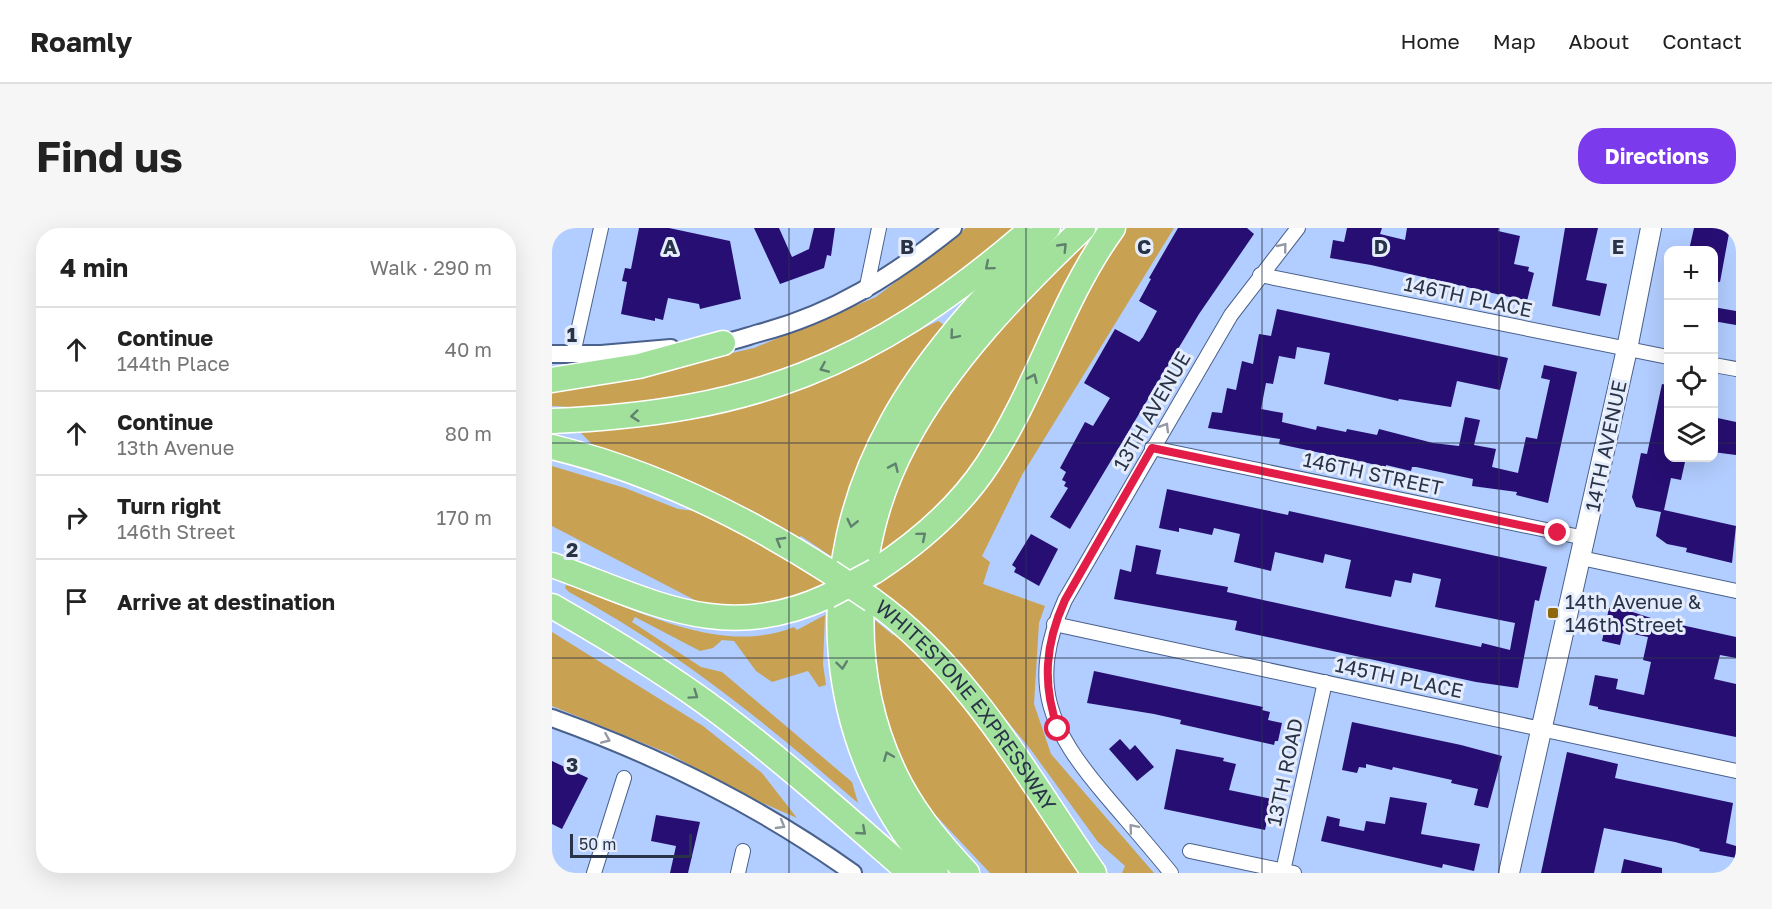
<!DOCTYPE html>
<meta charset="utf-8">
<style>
:root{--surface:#fff;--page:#f6f6f6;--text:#222;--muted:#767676;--line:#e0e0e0;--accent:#7c3aed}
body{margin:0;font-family:"Golos Text",sans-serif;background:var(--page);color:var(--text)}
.controls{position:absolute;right:18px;top:18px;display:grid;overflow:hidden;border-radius:12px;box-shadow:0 6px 24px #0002}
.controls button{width:54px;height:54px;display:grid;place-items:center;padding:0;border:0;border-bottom:2px solid var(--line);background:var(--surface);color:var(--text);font:30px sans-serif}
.scale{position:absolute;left:18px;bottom:15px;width:122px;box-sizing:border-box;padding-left:6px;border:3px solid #293347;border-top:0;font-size:16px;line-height:21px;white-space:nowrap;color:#293347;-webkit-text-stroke:4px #e5edfd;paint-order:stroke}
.stop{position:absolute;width:18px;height:18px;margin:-14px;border:4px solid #e11d48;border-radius:50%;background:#fff}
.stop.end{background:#e11d48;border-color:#fff;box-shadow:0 2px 6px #0008}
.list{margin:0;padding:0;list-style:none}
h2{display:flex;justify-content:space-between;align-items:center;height:78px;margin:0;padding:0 24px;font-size:26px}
h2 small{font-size:20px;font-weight:400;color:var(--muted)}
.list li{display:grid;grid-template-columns:39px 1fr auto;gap:18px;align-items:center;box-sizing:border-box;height:84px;padding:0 24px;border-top:2px solid var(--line)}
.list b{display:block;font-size:22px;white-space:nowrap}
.list p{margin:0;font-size:20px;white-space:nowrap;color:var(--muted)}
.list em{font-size:20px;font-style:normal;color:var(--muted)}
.icon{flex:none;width:33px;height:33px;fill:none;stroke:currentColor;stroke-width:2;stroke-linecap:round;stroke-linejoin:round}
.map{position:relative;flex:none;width:1184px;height:645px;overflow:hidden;border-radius:24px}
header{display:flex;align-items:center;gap:36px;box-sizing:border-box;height:84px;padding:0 30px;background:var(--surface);border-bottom:2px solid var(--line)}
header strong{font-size:28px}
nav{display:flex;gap:33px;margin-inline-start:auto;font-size:21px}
.intro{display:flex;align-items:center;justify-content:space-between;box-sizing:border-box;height:144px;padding:0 36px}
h1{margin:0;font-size:42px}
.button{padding:15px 27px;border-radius:24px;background:var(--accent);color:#fff;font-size:21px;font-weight:700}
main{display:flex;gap:36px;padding:0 36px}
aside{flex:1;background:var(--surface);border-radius:24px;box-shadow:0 6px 24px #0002}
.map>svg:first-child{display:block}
.green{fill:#c9a153}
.building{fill:#270e72}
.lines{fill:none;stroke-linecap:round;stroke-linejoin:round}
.minor-casing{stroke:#49618c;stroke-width:16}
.tertiary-casing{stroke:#49618c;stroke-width:20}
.secondary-casing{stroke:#49618c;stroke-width:22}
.motorway-casing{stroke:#fff;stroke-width:27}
.minor{stroke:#fff;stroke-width:14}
.tertiary{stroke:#fff;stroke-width:16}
.secondary{stroke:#fff;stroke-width:20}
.motorway{stroke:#a1e19c;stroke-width:24}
.motorway-bridge-casing{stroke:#fff;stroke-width:27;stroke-linecap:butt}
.motorway-bridge{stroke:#a1e19c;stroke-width:24}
.oneway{stroke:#5f816d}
.oneway2{stroke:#9499a3}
.route{stroke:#e11d48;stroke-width:8}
.grid{fill:none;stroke:#293347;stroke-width:1.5;stroke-opacity:0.55}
.poi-dot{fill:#8e680b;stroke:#e5edfd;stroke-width:2}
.labels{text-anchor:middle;stroke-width:6;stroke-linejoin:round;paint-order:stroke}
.street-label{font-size:20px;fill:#293347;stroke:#e5edfd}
.poi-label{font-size:20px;fill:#293347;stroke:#e5edfd;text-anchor:start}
.grid-label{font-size:20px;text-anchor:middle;font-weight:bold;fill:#293347;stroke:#e5edfd;stroke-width:6;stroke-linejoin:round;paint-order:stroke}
</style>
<header>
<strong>Roamly</strong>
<nav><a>Home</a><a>Map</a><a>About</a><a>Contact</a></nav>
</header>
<div class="intro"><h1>Find us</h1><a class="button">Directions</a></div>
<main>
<aside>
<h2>4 min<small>Walk · 290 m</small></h2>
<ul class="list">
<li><svg class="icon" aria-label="ahead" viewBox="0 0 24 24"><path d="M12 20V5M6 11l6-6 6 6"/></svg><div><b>Continue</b><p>144th Place</p></div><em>40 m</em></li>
<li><svg class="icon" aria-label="ahead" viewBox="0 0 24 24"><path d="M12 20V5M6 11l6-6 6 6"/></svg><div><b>Continue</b><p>13th Avenue</p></div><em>80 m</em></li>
<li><svg class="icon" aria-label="right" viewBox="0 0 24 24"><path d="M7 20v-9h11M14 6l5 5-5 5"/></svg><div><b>Turn right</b><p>146th Street</p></div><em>170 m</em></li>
<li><svg class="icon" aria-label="arrive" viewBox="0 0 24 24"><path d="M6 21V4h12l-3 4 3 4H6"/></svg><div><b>Arrive at destination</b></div></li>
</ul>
</aside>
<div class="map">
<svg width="1184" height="645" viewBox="0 0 1184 645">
<rect width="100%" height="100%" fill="#b2cdff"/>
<!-- green -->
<g class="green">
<path d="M414,0H465C445,16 425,33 404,48C308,118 178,172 59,179C40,181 20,179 0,178V157L88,146L202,120L324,69Z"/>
<path d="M574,0H622L470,247L430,328L438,334L431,356L493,378L487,395L482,476L499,526L602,645H570L573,638L546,614L479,522L411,439L354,386L356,383L321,360L386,311L436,258L477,188L524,84Z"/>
<path d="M544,7L454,192L394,276L325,327L350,243L388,173L460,84L515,29Z"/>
<path d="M386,93L394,98L301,253L284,306L280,329L249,308L245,312L46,222L21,197L316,128Z"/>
<path d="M0,238L73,260L126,281L153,284L189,302L276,356L233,376L160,381L0,298Z"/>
<path d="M14,357C30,360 47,369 62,375C119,397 182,423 242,399L245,402L273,387L271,436L274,457L267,459L256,443L220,454L204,443L182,413L170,412L161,420L148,423L83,389L80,394L149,439L170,444L300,554L306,575C215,496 123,421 17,364L13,360Z"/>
<path d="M319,389L341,407L344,404L378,435L423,492L528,645H438L374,577L335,509L322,446Z"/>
<path d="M0,404L151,498L210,545L245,590L185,564L118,526L0,478Z"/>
</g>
<!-- building -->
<g class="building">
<path d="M87,0H117L178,13L189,71L148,81L147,76L116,70L111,92L103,90V93L69,86L75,54L70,53L73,40L79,41Z"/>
<path d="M202,0H227L240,29L257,21L262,0H283L279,28L275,27L272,40L228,56Z"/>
<path d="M626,0H695L702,6L647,86L518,301L498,289L516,260L512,258L514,254L510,252L514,244L508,240L533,194L541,198L558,170L532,155L563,101L587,114L591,109L605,83L587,73L599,51L597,50Z"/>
<path d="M795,0H830L828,6L853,12L855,0H947L946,3L968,8L962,36L977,39L976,43L982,45L975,73L819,37L778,30L781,12L792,14Z"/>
<path d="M1013,0H1046L1034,52L1055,56L1048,88L1000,78Z"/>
<path d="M1142,0H1178L1168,54L1161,53V22H1137Z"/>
<path d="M1161,79L1184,83V97L1161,93Z"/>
<path d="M725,81L956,130L948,162L905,153L899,179L847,171L846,173L772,156L778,125L745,119L743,131L727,128L721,156L714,155L709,181L731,185L730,194L764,202L765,198L794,204L795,201L825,207L827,201L881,215L907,218L913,189L928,192L922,217L944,221L940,239L966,245L974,209L985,211L998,152L989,150L992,137L1025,144L996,275L964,267L965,264L920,258L921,251L864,239H860L859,243L834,237V239L727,216L728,211L656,200L660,184L670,185L675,160L684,162L690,133L701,136L707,106L719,108Z"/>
<path d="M1110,156L1116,157V231L1133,234L1129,252L1119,250L1112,282L1184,298L1180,335L1134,324L1135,320L1115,316L1104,308L1109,284L1084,279L1080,269L1089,225L1095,226Z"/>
<path d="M1161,189L1184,194V227L1161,224Z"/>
<path d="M615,261L736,287L737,283L995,339L987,373L983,372L966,460L924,454L683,402L685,393L562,371L568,341L579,344L584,317L609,322L604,346L676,359L675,364L829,398L929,419L930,415L958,422L963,395L883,379L889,351L861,345L859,355L843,352L839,369L793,360L799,332L773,326L771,335L723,324L719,343L682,334L688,306L662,300L660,307L627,300V304L607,300Z"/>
<path d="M479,306L506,321L487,358L462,344L464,340L460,337Z"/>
<path d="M1062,378L1102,391L1184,409V430L1168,427L1162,451L1184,456V509L1046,481V479L1037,477L1043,447L1066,451L1064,461L1092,467L1099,434L1091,432L1096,409L1071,404L1068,417L1050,413L1057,380L1062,381Z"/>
<path d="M542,443L711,479L710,482L718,484L716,492L730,495L726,513H723L722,517L628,496L629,492L602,486L535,475Z"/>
<path d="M800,494L909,517L950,528L936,580L922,577L926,561L899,555L900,552L841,539L840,542L814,536V540L807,539L805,545L790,542Z"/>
<path d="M568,511L578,522L583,517L602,539L585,553L557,521Z"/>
<path d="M624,521L672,530L671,533L684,536L677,562L720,571L713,602L612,581Z"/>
<path d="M1015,524L1066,536L1063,550L1181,575L1174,615L1184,618V630L1147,623L1148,621L1123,614L1052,600L1042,645H989Z"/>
<path d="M0,533L36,550L10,601L0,596Z"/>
<path d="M838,569L875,575L869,606L928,616L922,643L891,636L890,640L769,613L775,588L788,591L787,598L812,603L814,593L833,596Z"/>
<path d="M104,587L148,594L136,645H118L124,618L99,613Z"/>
<path d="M1072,631L1110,640V645H1069Z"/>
</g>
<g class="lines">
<!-- minor casing -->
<g class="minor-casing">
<g id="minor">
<path d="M708,47L1116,129"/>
<path d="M314,63L327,0"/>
<path d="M21,126L49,0"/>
<path d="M1162,137L1184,141"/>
<path d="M600,220L1033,310"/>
<path d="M1029,330L1184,363"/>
<path d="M502,396L1184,543"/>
<path d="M638,623L742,645"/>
<path d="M731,643L773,454"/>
<path d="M42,645L72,550"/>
<path d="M186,645L191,623"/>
<path d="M619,645C598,619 576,594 554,568C498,502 475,457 513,372L679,87L746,0"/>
</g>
</g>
<!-- tertiary casing -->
<g class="tertiary-casing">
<g id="tertiary">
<path d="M162,116C178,115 193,109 207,105C281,86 342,47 401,0"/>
<path d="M0,126H49L119,120"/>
<path d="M0,490C106,528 209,579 301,645"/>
</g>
</g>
<!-- secondary casing -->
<g class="secondary-casing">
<path id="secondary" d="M957,645L1075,121L1099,0"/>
</g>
<!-- motorway casing -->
<g class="motorway-casing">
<g id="motorway">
<path d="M0,152L87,138L171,115"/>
<path d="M0,193C198,185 319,138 470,9"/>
<path d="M0,219C99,243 193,289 278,344"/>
<path d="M0,337C100,373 171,417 276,368"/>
<path d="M323,343C367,314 406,281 435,237C485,162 508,73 561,0"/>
<path id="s1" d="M320,372C417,441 476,550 542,645"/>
<path d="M0,378C58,411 116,446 169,486C235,536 296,591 358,645"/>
<path d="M384,645C270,519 259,340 340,194C379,122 441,60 496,0"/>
<path d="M415,645C390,618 367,591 349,558C293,453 298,317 354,213C397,133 466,62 531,0"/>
</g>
</g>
<!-- minor -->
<use href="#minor" class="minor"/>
<!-- tertiary -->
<use href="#tertiary" class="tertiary"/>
<!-- secondary -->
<use href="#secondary" class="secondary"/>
<!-- motorway -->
<use href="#motorway" class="motorway"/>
<!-- motorway-bridge casing -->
<g class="motorway-bridge-casing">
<g id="motorway-bridge">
<path d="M278,344L320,372"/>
<path d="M276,368L323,343"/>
</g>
</g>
<!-- motorway-bridge -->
<use href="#motorway-bridge" class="motorway-bridge"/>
</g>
<!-- one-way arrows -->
<defs><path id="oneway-chevron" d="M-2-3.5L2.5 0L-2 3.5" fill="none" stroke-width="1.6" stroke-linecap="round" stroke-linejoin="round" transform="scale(1.5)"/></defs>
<g class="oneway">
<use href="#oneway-chevron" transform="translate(511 19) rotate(-46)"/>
<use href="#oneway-chevron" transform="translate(437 38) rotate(140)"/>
<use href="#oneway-chevron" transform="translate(402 107) rotate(130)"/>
<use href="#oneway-chevron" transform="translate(272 140) rotate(157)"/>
<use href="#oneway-chevron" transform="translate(481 150) rotate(-66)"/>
<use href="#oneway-chevron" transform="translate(83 188) rotate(174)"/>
<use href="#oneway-chevron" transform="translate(342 239) rotate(-66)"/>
<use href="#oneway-chevron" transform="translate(300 295) rotate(103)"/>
<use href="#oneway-chevron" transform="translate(370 308) rotate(-40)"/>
<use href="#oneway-chevron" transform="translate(228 313) rotate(-150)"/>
<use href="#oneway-chevron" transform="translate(290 437) rotate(83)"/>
<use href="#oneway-chevron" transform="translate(142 467) rotate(35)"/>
<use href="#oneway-chevron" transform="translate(336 528) rotate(-112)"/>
<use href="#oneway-chevron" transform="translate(310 603) rotate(41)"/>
</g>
<g class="oneway2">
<use href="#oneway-chevron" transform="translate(731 19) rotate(-51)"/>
<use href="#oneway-chevron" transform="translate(613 199) rotate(-59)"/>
<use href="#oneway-chevron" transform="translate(54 511) rotate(23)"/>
<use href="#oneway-chevron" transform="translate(229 597) rotate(30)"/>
<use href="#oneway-chevron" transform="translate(581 600) rotate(-130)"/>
</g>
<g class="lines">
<!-- route -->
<path class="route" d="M506,501C490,456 493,416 513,372L600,220L1006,305"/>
</g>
<!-- grid -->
<path class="grid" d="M237,0V645M474,0V645M710,0V645M947,0V645M0,215H1116M1162,215H1184M0,430H1184"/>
<!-- markers -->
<rect class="poi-dot" x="995" y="379" width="12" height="12" rx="3"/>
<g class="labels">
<!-- street labels -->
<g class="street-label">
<text transform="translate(916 69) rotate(12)" y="7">146TH PLACE</text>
<text transform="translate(600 183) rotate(-60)" y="7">13TH AVENUE</text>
<text transform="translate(1054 218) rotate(-78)" y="7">14TH AVENUE</text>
<text transform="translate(821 246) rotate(12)" y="7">146TH STREET</text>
<text transform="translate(847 450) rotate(12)" y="7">145TH PLACE</text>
<text dy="7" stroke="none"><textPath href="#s1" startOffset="142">WHITESTONE EXPRESSWAY</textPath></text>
<text transform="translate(733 544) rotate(-78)" y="7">13TH ROAD</text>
</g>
<!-- poi labels -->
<g class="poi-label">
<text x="1013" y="381">14th Avenue &amp;<tspan x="1013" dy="23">146th Street</tspan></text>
</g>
</g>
<g class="grid-label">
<text x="118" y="26">A</text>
<text x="355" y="26">B</text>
<text x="592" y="26">C</text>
<text x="829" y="26">D</text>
<text x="1066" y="26">E</text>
<text x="20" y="114">1</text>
<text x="20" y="329">2</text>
<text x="20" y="544">3</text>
</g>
</svg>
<div class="controls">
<button>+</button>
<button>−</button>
<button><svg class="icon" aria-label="locate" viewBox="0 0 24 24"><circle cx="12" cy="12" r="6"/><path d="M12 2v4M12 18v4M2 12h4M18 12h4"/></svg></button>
<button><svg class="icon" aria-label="layers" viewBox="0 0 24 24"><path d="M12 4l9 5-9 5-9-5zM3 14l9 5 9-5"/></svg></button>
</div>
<div class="scale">50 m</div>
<div class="stop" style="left:506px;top:501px"></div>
<div class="stop end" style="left:1006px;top:305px"></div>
</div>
</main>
